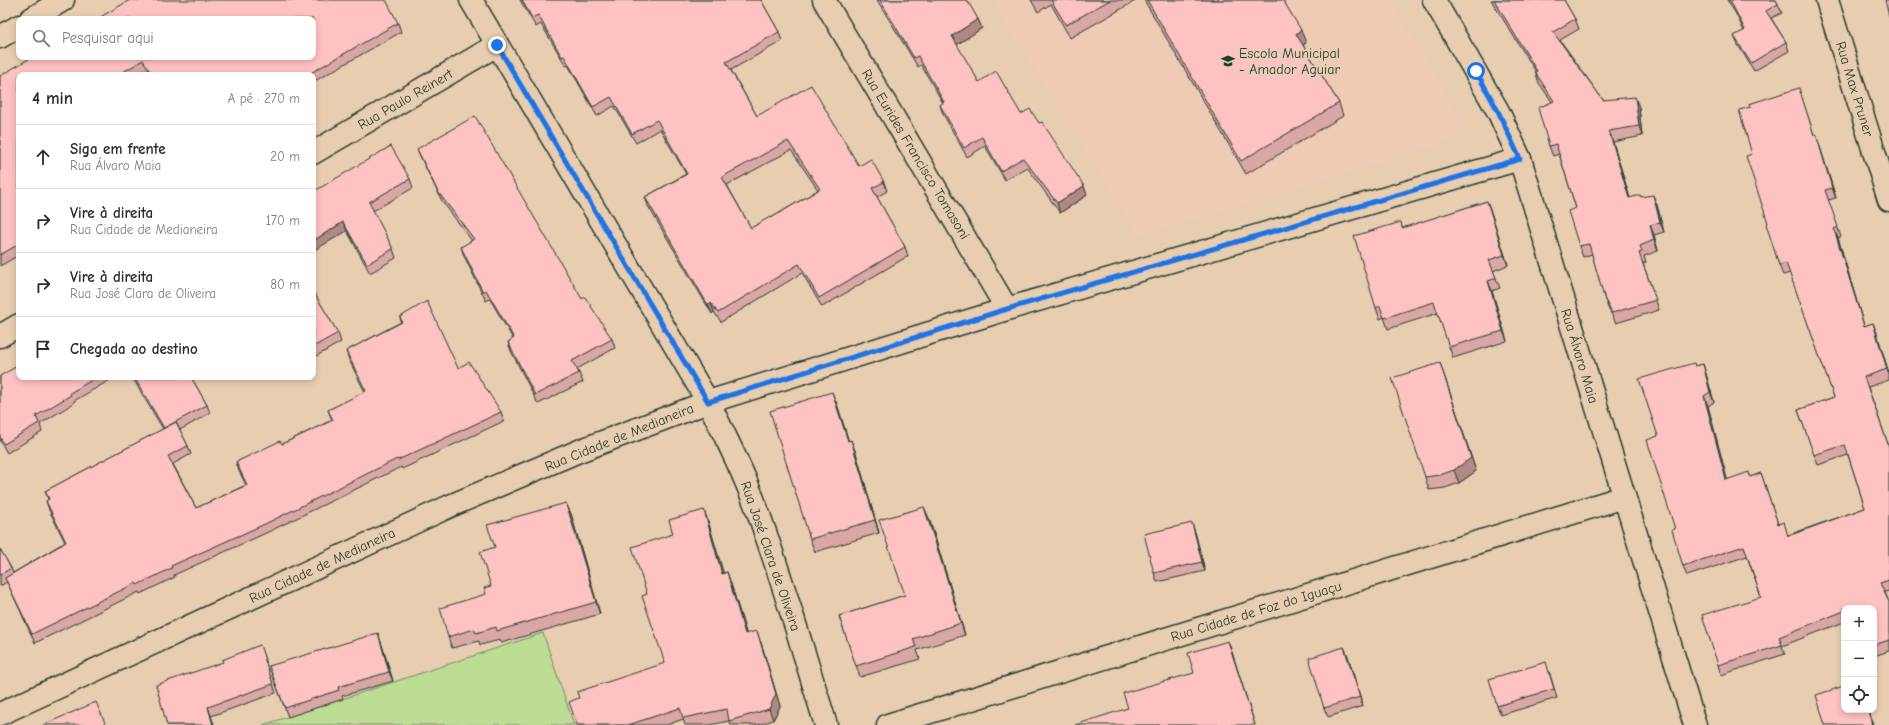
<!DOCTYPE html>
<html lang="pt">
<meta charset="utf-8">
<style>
:root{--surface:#fff;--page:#f7f7f7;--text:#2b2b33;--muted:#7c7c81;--line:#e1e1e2}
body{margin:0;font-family:"Comic Neue",sans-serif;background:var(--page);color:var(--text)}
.controls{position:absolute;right:12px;bottom:12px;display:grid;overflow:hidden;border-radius:8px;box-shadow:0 2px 6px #0003}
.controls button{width:36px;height:36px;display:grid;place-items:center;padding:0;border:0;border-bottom:1px solid var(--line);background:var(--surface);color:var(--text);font:20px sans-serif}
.stop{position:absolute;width:12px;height:12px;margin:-9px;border:3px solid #1a73e8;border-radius:50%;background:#fff}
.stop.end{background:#1a73e8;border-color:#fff;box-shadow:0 1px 4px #0008}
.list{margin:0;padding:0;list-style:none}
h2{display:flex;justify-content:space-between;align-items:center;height:52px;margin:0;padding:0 16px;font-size:17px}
h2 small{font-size:13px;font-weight:400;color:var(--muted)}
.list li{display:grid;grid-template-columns:26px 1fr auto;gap:12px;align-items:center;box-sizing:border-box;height:64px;padding:0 16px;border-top:1px solid var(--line)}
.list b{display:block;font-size:15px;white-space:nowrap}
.list p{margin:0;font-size:13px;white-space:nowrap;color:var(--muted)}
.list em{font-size:13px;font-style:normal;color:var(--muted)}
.icon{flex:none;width:22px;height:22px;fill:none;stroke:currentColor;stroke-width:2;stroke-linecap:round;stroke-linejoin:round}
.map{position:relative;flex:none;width:1889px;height:725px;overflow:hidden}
.search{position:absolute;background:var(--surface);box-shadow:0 2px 6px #0003;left:16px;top:16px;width:300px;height:44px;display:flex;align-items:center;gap:10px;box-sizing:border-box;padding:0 14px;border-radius:8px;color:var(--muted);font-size:15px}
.panel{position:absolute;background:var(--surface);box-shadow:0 2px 6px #0003;left:16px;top:72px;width:300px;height:308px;border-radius:8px}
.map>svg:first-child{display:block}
.built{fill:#efcab5}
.green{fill:#bddc94;stroke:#6e8c64}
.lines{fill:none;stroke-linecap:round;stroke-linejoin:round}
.minor-casing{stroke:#1f3d34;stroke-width:25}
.minor{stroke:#e9cdb0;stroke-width:22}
.wall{fill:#daa7a5;stroke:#1f3d34;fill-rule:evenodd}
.shaded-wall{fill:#b28886;stroke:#1f3d34}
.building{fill:#fec2c0;stroke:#1f3d34;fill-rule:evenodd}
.route{stroke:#1a73e8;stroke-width:5}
.labels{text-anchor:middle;stroke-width:3;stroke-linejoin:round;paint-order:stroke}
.poi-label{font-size:14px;fill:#1f3d34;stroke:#e9cdb0;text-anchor:start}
.street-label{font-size:14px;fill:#1f3d34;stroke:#e9cdb0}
</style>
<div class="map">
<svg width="1889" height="725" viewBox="0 0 1889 725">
<rect width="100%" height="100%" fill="#e9cdb0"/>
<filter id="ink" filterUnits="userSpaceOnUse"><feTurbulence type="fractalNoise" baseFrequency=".025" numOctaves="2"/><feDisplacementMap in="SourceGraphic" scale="8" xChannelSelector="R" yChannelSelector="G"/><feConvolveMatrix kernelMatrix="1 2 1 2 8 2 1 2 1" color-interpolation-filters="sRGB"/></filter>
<g filter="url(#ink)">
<!-- built -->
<path class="built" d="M991,0H1391L1464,123L1458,139L1139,237Z"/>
<!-- green -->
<path class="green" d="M543,633L574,725H263Z"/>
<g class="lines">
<!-- minor casing -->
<g class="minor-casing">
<g id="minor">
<path d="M471,0L708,402C725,435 742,469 755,504C782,577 803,651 826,725"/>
<path d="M824,0L1007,309"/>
<path d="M1434,0L1498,111L1520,159L1695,725"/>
<path d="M1827,0L1889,200"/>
<path d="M31,19L63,0"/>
<path d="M0,37L19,26"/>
<path d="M313,153L497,45"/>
<path d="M0,336L19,325"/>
<path d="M0,714L450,506L579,451L708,402L1007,309L1520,159"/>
<path d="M888,725L1624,497"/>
</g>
</g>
<!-- minor -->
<use href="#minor" class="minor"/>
</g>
<!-- wall -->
<g class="wall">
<path d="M520,0H761L779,32L782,41L731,70L757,116L859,166L884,182L887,191L877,197L905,247L908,256L822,307L802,273L721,322L714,312L712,314L648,206L645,197L686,174L660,129L636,143L614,106L597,116L568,65L566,66L541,24L536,27ZM791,150L818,190L771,218L751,228L727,185Z"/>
<path d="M877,0H967L982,28L956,45L979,82L1021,114L1039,123L1087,195L1060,213L1027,167L1005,180L985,146L967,157L943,114L940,105L943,103L921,65L918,67Z"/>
<path d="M1031,0H1137L1070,38L1051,4L1038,12Z"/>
<path d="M1144,0H1283L1306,43L1303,45L1339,103L1343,116L1246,174Z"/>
<path d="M1491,0H1564L1575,19L1579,29L1560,40L1603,100L1639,107L1642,136L1613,142L1630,198L1641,197L1657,205L1664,232L1654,235L1658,251L1644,256L1646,263H1643L1659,310L1616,323L1609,310L1605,300L1592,254L1583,257L1579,246L1576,208L1559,154L1553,156L1549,146L1552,102L1539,83L1535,72H1536Z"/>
<path d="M1727,0H1776L1778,4L1782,13L1771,18L1786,42L1789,51L1754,71L1738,45L1734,36L1744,31L1736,14Z"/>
<path d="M398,23L401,32L313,82V75H150L146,69L136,75H19V255L0,266V76Z"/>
<path d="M1802,98L1814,135L1819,144L1836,198L1828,200L1841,237L1838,238L1864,326L1873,323L1889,373V380L1868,387L1889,447V591L1885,592L1889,602V651L1874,656V608H1844V622L1782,646L1785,654L1721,675L1718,665L1761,597L1747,556L1687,576L1683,566L1675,529L1658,436L1695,366L1703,364L1706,374L1714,402L1708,406L1727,480L1750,477L1761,473L1778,524L1788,535L1865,508L1848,455L1818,465L1798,410L1834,397L1790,273L1783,275L1779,265L1768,223L1752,154L1750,107L1749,104Z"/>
<path d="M417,149L582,299L612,339L615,348L577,369L579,373L583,382L538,404L511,351L508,342L513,339L490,299L486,301L464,256L461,247L472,241L442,201L421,158Z"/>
<path d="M410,179L413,188L373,211L393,249L396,258L370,273L347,231L313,192Z"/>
<path d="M1487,201L1508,265L1493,271L1500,288L1492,291L1507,341L1453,358L1438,313L1388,329L1384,317L1380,319L1376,308L1403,228Z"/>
<path d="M313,291L338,333L341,342L313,358Z"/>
<path d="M400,317L458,368L501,412L504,421L402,469L401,467L268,532L174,575L175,577L140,594L139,592L35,643L7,582L0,586V549L11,568L13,573L65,542L49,510L46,501L48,499L45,491L163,429L132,377H191L207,405L210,413L180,430L188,446L191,454L173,464L196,508L246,485L239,471L236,462L282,444L332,420L328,410L365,392L349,360L346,351L401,322Z"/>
<path d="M1440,363L1476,471L1459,483L1445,488L1429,490L1425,477Z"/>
<path d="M0,376L19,377H115L74,401V403L40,424L42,432L7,453L0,440Z"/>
<path d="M837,404L848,441L856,453L879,533L815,552L810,539Z"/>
<path d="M566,503L571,514L600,614L501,643L500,640L480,645L479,641L452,648L448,637L486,594L491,586L495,547Z"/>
<path d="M929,518L965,635L917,650L920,659L860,677L839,616L905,595Z"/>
<path d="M708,521L723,573L727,572L731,584L746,633L761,642L780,706L773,720L758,725H731L729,721L710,725H685L683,719L667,725H577L665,663L647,594L673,534Z"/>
<path d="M1195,532L1205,571L1157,582L1154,573Z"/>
<path d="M381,642L393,681L342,696L343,699L288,717L269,666Z"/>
<path d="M1344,647L1363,706L1328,717L1324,708Z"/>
<path d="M263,654L276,693L211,716L214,725H167Z"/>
<path d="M1549,671L1557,698L1501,715L1497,706Z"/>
</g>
<!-- shaded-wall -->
<g class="shaded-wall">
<path d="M978,19L982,28L955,46L952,36Z"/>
<path d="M1301,30L1306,43L1301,47L1296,34Z"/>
<path d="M1635,97L1639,107L1642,136L1639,126Z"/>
<path d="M1609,131L1613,142L1633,209L1629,198Z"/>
<path d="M1816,134L1819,144L1836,198L1832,188Z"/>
<path d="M1084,186L1087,195L1060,213L1057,203Z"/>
<path d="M1653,195L1657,205L1664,232L1660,222Z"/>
<path d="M1487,201L1491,212L1508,265L1504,255Z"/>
<path d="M343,222L347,231L313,251V241Z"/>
<path d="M1650,225L1654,235L1658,251L1654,240Z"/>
<path d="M1834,229L1838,238L1867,336L1864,326Z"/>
<path d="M1488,281L1492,291L1507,341L1503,331Z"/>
<path d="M711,303L714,312L712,314L708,305Z"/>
<path d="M1873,323L1877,333L1889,374L1887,369Z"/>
<path d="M1440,363L1476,471L1459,483L1454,470Z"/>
<path d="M1703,364L1706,374L1714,402L1710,392Z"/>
<path d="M832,392L837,404L853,454L848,441Z"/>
<path d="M1704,396L1708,406L1730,490L1726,480Z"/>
<path d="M851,440L856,453L879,533L875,520Z"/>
<path d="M566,503L571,514L600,614L596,602Z"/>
<path d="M924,507L929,518L965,635L961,623Z"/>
<path d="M704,510L708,521L727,585L722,574Z"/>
<path d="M1192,523L1195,532L1205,571L1202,562Z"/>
<path d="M727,572L731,584L750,645L745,634Z"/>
<path d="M757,631L780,706L773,720L769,709Z"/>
<path d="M378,633L381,642L393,681L389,672Z"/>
<path d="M1228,641L1232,652L1255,725Z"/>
<path d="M1344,647L1348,656L1363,706L1360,697Z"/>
<path d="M208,707L214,725H213Z"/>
<path d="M1868,710H1869L1873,725H1872Z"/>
</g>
<!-- building -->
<g class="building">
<path d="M130,0H386L398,23L307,75H152L143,60L118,75H19V244L0,255V76L32,57H313V19H97Z"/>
<path d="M522,0H761L779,32L726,62L757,116L811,85L859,166L871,159L884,182L872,188L905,247L819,298L799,264L718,313L711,303L708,305L645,197L687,174L657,120L632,134L611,97L593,107L564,56L562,57L538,15L532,18ZM788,141L820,189L771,218L770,217L751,228L722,177Z"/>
<path d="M880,0H967L978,19L952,36L979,82L996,71L1021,114L1030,109L1039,123L1042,122L1084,186L1057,203L1023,158L1001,171L982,137L964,148L940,105L944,102L918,56L914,58Z"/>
<path d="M1051,0H1110L1066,25Z"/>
<path d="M1147,0H1283L1301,30L1296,34L1339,103L1241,161Z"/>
<path d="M1494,0H1564L1575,19L1553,32L1603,100L1635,97L1639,126L1609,131L1629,198L1640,195L1641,197L1653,195L1660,222L1650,225L1654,240L1640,246L1642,252L1639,253L1656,300L1612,313L1605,300L1589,244L1579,246L1568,211L1576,208L1556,144L1549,146L1538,108L1554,101L1535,72L1537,71Z"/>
<path d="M1729,0H1776L1778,4L1766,11L1786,42L1751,63L1734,36L1745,30L1733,6Z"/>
<path d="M1885,0H1889V16Z"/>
<path d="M1799,88L1814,135L1816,134L1832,188L1825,190L1838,227L1834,229L1864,326L1873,323L1887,369L1864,377L1889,447V580L1880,583L1889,602V640L1874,645V608H1844V611L1779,637L1782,645L1718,665L1702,615L1761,597L1744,546L1683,566L1672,530L1675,529L1647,440L1658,436L1639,379L1694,363L1695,366L1703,364L1710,392L1704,396L1726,480L1749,472L1750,477L1761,473L1778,524L1784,522L1788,536L1865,508L1845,445L1814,455L1798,410L1834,397L1786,263L1779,265L1766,224L1768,223L1746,156L1752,154L1739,110L1751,107L1749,104Z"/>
<path d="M475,116L582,299L585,297L612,339L572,361L579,373L535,395L508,342L514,338L486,290L483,292L461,247L474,239L438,192L417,149Z"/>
<path d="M391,146L410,179L369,202L393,249L367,264L343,222L313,241V192Z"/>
<path d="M1487,201L1504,255L1489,260L1496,278L1488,281L1503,331L1449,347L1434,302L1384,318L1380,306L1376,308L1354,236L1401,222L1402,228Z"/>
<path d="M313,291L338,333L313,347Z"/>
<path d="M427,301L458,368L469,362L501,412L398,460L397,459L265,524L171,566L172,568L137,585L136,583L32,634L5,578L66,542L46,501L49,499L45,491L176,422L188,446L168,456L196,508L247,485L236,462L280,441L282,444L333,420L328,410L366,391L346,351L402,322L400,317Z"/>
<path d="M1440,363L1471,458L1454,470L1440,475L1425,477L1392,378Z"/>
<path d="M19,365V377H97L70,393L71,395L36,416L39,423L4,444L0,437V376Z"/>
<path d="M134,377H191L207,405L164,428Z"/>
<path d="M832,392L848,441L851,440L875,520L810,539L770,411Z"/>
<path d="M566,503L596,602L497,631L496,627L476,633L474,629L448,637L440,608L486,594L484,588L491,586L480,552L495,547L487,525Z"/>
<path d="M924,507L961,623L913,639L916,647L856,666L839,616L905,595L879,520Z"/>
<path d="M704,510L722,574L727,572L745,634L757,631L776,694L769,709L729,721L727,709L683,718L680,708L628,725H577L569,702L579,698L577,692L665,663L642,596L647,594L632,547L673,534L669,520Z"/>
<path d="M1192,523L1202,562L1154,573L1144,534Z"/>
<path d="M0,549L11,568L0,575Z"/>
<path d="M378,633L389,672L338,687L339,690L285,708L269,666Z"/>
<path d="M1228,641L1255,725H1075L1128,708L1123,693L1194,673L1188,653Z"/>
<path d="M260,645L273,684L208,707L213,725H167L156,685L223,662L222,660Z"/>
<path d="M1344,647L1360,697L1324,708L1309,658Z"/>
<path d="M1546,662L1554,689L1497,706L1489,679Z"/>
<path d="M1844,686V710H1868L1872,725H1825L1816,695Z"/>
<path d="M96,702L106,725H43Z"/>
</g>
</g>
<g class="lines" filter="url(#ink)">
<!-- route -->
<path class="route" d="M497,45L708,402L1007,309L1520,159L1498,111L1476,71"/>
</g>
<!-- icons -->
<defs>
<g id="school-bare" transform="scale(1.08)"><path d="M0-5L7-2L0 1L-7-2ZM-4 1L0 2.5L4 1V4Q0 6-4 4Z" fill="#1f3d34" stroke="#e9cdb0" stroke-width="2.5" paint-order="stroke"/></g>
</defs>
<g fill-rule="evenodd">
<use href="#school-bare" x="1228" y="61"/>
</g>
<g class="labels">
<!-- poi labels -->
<g class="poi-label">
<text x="1239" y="58">Escola Municipal<tspan x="1239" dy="16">- Amador Aguiar</tspan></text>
</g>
<!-- street labels -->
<g class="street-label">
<text transform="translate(1855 89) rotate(73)" y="5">Rua Max Pruner</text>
<text transform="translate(405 99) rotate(-30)" y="5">Rua Paulo Reinert</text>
<text transform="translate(916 154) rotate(59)" y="5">Rua Eurides Francisco Tomasoni</text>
<text transform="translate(1580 356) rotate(73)" y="5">Rua Álvaro Maia</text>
<text transform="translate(619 437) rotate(-22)" y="5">Rua Cidade de Medianeira</text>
<text transform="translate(771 556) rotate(71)" y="5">Rua José Clara de Oliveira</text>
<text transform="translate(322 565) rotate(-25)" y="5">Rua Cidade de Medianeira</text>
<text transform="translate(1256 611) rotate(-17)" y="5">Rua Cidade de Foz do Iguaçu</text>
</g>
</g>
</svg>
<div class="controls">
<button>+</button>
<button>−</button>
<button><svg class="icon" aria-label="locate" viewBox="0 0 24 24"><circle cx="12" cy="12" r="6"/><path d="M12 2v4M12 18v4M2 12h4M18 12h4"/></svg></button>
</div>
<div class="stop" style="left:1476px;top:71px"></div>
<div class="stop end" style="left:497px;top:45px"></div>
<div class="search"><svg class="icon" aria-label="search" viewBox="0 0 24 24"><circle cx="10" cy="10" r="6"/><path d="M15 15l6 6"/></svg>Pesquisar aqui</div>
<section class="panel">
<h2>4 min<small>A pé · 270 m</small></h2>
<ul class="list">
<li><svg class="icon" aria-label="ahead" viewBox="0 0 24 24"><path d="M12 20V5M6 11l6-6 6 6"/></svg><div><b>Siga em frente</b><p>Rua Álvaro Maia</p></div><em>20 m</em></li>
<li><svg class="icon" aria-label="right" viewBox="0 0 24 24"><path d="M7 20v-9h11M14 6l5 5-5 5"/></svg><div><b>Vire à direita</b><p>Rua Cidade de Medianeira</p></div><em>170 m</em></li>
<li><svg class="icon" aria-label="right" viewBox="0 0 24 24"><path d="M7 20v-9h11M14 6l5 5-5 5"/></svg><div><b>Vire à direita</b><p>Rua José Clara de Oliveira</p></div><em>80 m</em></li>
<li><svg class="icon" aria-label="arrive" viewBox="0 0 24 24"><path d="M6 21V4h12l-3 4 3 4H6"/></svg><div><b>Chegada ao destino</b></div></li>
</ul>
</section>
</div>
